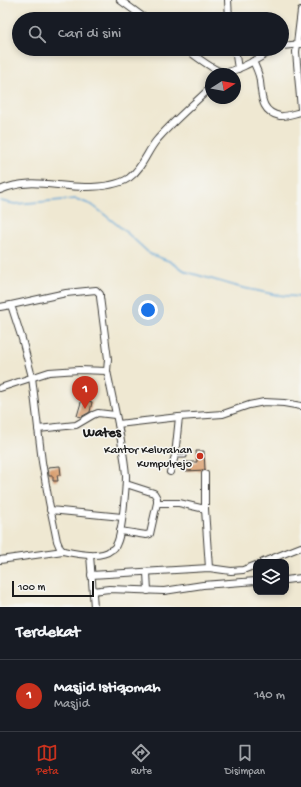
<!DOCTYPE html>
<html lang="id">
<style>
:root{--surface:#171b24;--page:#20242c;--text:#f1f3f6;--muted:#9ea1a6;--line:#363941;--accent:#c8321e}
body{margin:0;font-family:"Gochi Hand",sans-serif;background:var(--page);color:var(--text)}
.controls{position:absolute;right:12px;bottom:12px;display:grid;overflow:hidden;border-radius:8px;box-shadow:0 2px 6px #0003}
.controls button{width:36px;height:36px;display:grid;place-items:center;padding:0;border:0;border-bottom:1px solid var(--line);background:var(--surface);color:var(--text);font:20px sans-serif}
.compass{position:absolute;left:205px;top:68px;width:36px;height:36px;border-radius:50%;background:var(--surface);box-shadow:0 2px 6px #0003;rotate:79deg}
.scale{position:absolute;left:12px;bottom:10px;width:82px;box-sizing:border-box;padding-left:4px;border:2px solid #1c1c1c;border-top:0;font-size:11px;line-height:14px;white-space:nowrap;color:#1c1c1c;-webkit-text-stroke:3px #f6f6f2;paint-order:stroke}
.you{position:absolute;left:148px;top:310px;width:14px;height:14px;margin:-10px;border:3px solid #fff;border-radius:50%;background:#1a73e8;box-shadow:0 0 0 6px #1a73e833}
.badge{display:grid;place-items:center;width:26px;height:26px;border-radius:50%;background:var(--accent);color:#fff;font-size:13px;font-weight:700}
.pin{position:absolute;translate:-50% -33px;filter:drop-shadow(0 1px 2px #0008)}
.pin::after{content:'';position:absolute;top:21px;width:14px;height:12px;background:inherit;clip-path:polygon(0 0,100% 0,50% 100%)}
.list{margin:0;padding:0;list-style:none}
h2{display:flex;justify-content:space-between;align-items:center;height:52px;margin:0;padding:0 16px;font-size:17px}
h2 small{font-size:13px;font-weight:400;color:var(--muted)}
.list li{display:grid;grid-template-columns:26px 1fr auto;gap:12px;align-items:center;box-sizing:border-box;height:72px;padding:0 16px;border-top:1px solid var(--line)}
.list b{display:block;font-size:15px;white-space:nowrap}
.list p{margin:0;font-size:13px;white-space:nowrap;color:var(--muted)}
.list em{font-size:13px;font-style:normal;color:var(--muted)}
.icon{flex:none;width:22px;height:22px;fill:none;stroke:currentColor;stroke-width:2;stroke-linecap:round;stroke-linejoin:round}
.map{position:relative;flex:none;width:301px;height:607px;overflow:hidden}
.search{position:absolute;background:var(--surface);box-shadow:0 2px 6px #0003;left:12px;right:12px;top:12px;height:44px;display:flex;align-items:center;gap:10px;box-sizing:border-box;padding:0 14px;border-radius:22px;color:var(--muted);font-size:15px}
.sheet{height:124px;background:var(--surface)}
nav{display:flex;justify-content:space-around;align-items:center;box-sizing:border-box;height:56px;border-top:1px solid var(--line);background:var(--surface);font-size:11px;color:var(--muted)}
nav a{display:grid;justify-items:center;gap:2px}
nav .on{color:var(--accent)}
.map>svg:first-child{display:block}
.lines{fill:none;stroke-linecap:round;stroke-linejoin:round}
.stream{stroke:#63a6d7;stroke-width:1.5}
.building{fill:#d89b6b}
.lane-casing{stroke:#3c3b37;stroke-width:5}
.street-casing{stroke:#3c3b37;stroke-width:8}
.lane{stroke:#fff;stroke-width:3}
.street{stroke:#fff;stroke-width:6}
.poi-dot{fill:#c8321e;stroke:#f6f6f2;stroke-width:1.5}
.labels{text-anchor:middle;stroke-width:3;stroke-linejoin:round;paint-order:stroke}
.poi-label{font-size:12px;fill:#1c1c1c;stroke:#f6f6f2;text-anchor:end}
.quarter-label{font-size:14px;font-weight:bold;fill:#1c1c1c;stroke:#f6f6f2}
</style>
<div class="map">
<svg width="301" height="607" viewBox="0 0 301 607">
<rect width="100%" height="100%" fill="#f6f6f2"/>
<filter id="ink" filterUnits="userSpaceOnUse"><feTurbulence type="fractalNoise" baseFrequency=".025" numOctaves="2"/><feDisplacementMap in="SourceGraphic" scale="8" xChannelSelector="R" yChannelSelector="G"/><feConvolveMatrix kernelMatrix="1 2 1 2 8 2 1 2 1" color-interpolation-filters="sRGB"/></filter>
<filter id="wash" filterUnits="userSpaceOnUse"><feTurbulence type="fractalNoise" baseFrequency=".012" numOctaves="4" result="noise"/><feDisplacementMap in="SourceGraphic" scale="16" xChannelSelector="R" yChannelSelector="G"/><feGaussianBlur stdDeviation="0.9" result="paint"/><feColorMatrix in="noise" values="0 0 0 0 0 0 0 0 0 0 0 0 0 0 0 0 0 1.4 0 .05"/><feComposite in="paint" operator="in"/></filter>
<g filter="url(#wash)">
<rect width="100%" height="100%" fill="#efe8d2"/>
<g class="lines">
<!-- stream -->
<path class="stream" d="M0,201L15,204L76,199L92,205L100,211L125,231L150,254L169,261L187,272L239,287L277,295L301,297"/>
</g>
<g id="blocks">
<!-- building -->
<g class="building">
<path d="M82,399L92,402L90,412L81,417L77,416Z"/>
<path d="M196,451H204L205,470L186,471V462H197Z"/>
<path d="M60,466L61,475H57L58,481H53V476H49L48,467Z"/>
</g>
</g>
</g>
<g filter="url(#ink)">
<use href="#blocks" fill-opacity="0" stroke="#3c3b37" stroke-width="1"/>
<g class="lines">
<!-- lane casing -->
<g class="lane-casing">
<path id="lane" d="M175,456H185"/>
</g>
<!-- street casing -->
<g class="street-casing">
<g id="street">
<path d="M120,0L146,19"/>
<path d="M228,0L229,19"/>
<path d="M301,11L296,52L301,109"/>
<path d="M282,46L301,44"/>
<path d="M186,49C194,55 214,71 223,72C235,74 264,55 275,49"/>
<path d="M235,49L238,69"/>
<path d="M253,61C256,68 260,75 260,82C262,97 261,112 280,116C286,117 295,113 301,112"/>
<path d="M0,190C30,177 54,187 85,187C99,187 118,185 129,178C142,169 147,152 156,141C173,121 193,105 211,87"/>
<path d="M0,307L11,305"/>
<path d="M107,371L108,359L100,297V294L96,290L66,293L11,305L22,339L32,377L42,462L49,502L57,541L60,548L63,551C76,554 101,559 111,550C114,549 116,546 117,543C122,533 126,488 126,476C125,459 121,442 118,424"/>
<path d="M0,388L49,372L79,370L107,371L118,424L179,417L223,414L249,405L264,402L284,403L301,406"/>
<path d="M38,429L76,425L93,415L98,413L115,415"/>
<path d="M170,472L175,456L179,417"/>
<path d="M205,474V509L209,568"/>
<path d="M157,503H179L205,509"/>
<path d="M50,510L122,517"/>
<path d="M120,531L146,535L150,534L157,503V498L154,493L126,484"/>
<path d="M90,555L94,607"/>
<path d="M0,560L63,551"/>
<path d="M263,562L301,547"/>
<path d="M147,572L148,591"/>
<path d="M91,575L209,568L231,571L243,570L256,565"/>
<path d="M286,580L301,578"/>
<path d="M93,591L109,589L164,591L203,585L256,581"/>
</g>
</g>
<!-- lane -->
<use href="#lane" class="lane"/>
<!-- street -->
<use href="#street" class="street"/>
</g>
</g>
<!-- markers -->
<circle class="poi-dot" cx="200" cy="456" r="4"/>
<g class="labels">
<!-- poi labels -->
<g class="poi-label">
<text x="192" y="453">Kantor Kelurahan<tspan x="192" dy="14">Kumpulrejo</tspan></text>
</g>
<!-- quarter labels -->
<g class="quarter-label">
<text x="102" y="436">Wates</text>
</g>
</g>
</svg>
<div class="controls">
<button><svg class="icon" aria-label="layers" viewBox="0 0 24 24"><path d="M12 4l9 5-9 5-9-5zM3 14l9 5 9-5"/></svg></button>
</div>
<svg class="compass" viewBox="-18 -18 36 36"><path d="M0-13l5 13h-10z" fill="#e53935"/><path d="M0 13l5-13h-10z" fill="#9ea1a6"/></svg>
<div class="scale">100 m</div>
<div class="you"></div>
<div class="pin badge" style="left:85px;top:409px">1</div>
<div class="search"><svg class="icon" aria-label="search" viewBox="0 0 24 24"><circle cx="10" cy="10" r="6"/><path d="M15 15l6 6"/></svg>Cari di sini</div>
</div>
<section class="sheet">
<h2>Terdekat<small></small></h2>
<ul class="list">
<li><span class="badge">1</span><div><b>Masjid Istiqomah</b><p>Masjid</p></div><em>140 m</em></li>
</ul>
</section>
<nav>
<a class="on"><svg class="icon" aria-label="map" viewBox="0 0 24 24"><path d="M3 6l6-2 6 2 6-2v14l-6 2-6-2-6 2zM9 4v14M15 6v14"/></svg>Peta</a>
<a><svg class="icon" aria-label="directions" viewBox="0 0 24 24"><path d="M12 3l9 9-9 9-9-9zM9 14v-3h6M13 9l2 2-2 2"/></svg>Rute</a>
<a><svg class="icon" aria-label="saved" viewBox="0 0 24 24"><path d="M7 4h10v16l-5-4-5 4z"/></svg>Disimpan</a>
</nav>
